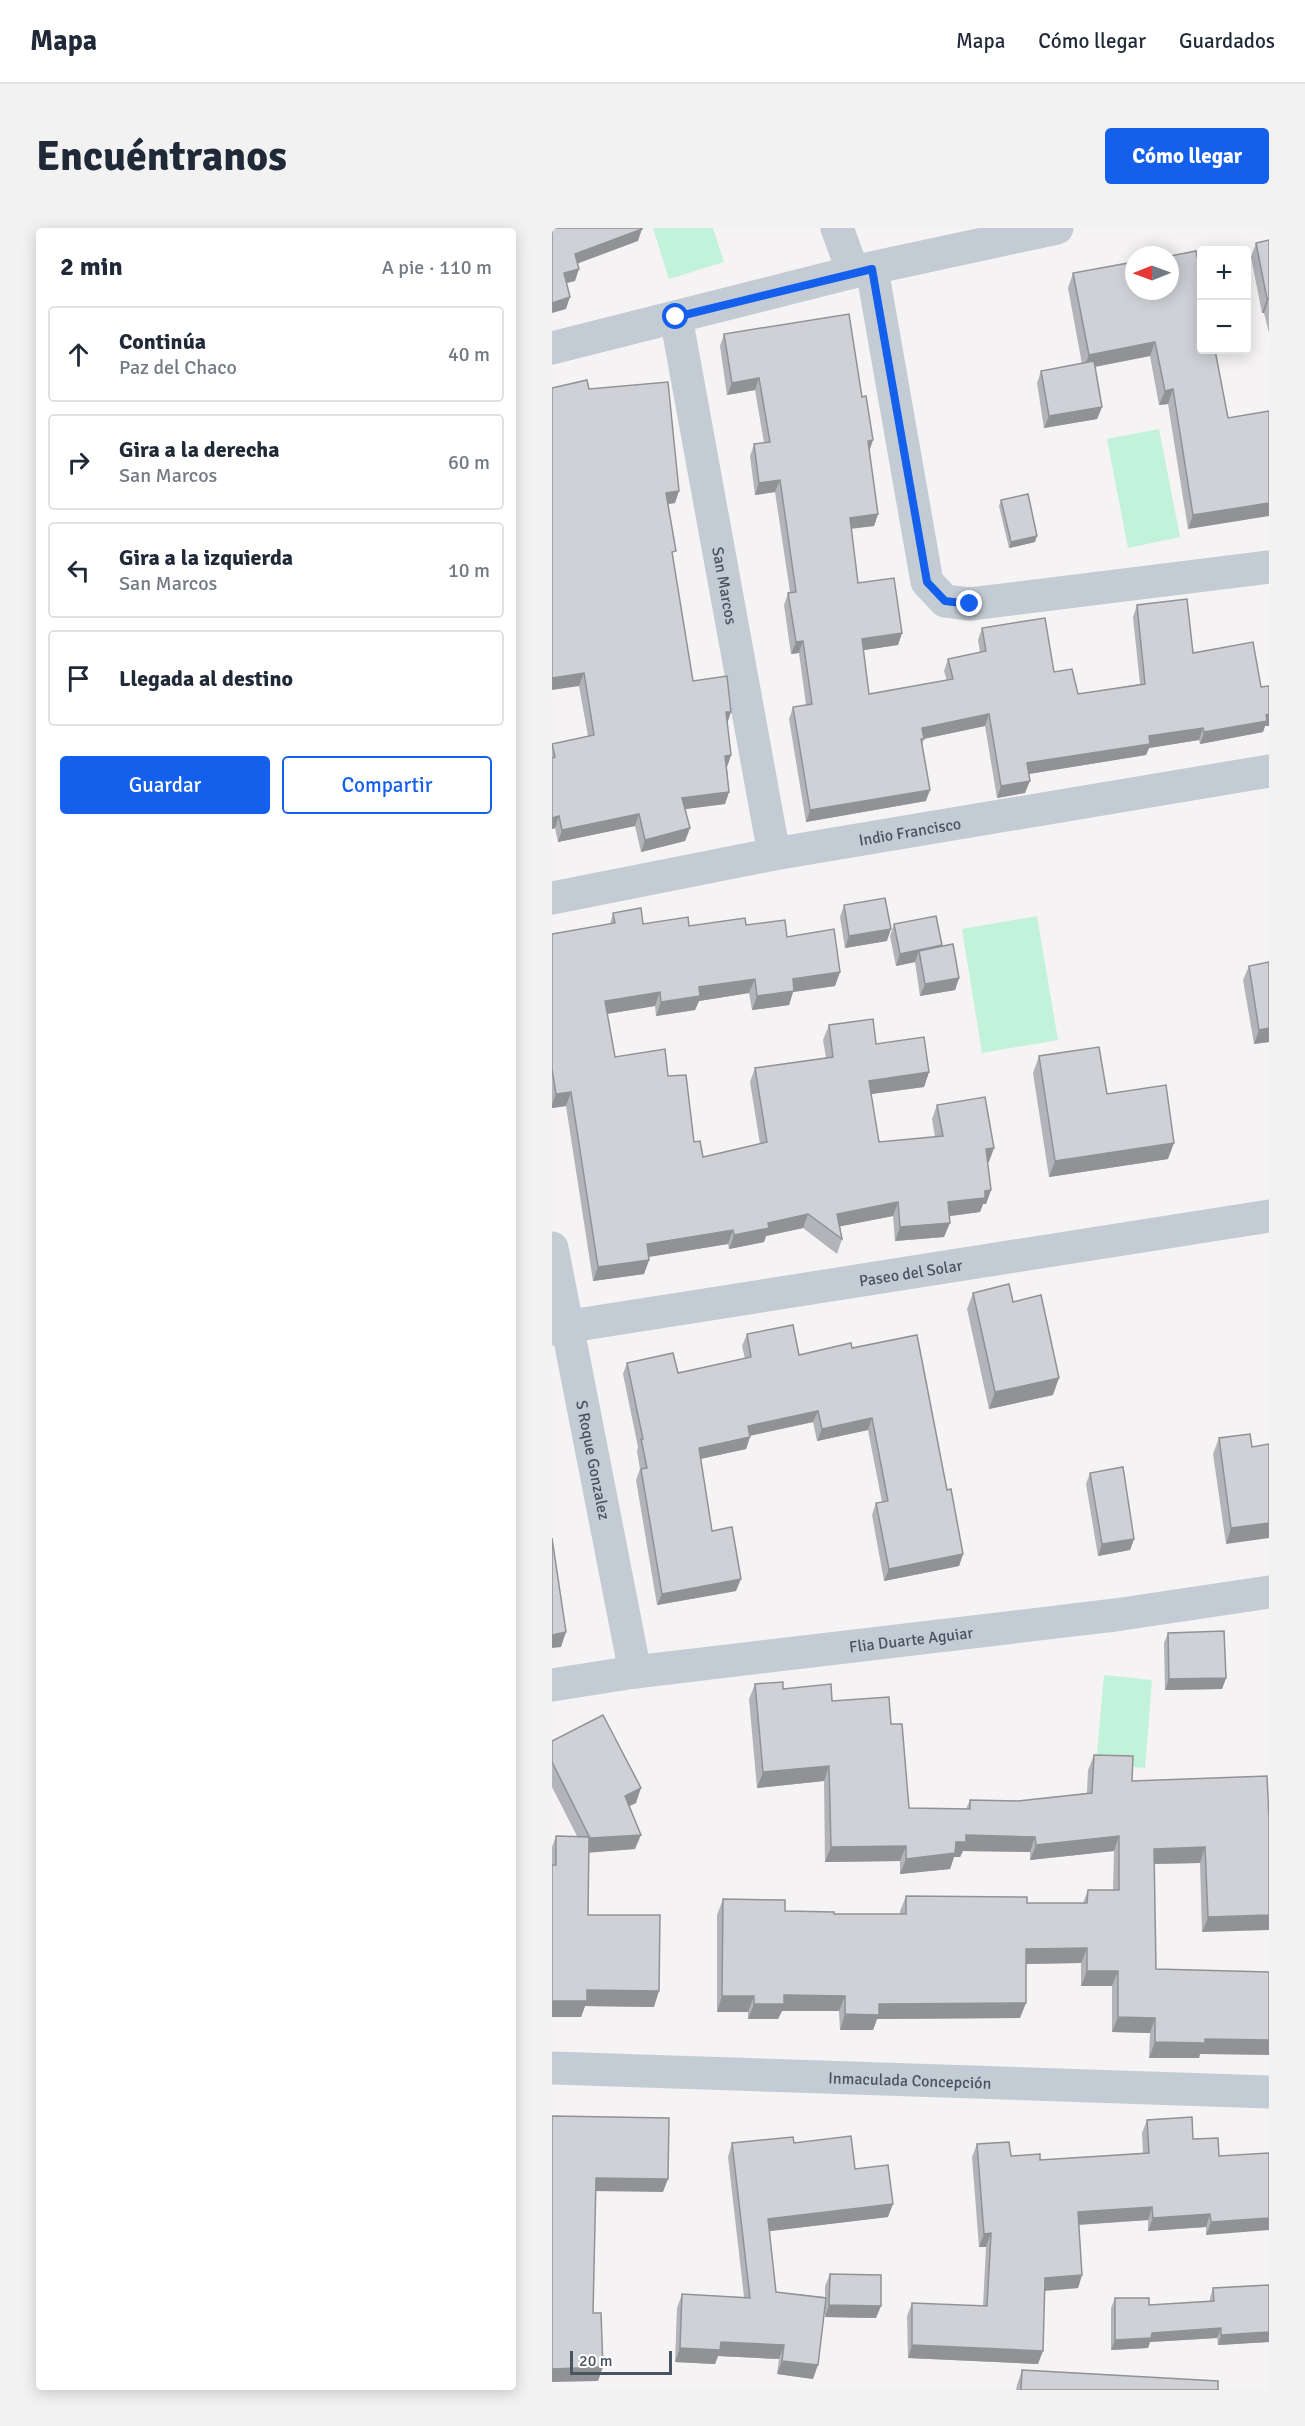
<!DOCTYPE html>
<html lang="es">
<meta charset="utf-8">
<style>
:root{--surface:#fff;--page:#f2f2f3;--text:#1f2937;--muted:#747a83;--line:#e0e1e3;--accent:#155fed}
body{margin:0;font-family:Signika,sans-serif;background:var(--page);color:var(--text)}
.controls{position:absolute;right:18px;top:18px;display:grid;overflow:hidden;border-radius:6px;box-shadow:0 3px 15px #0003}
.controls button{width:54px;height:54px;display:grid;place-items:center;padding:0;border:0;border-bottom:2px solid var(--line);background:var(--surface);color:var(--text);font:30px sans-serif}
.compass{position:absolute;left:573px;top:18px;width:54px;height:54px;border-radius:50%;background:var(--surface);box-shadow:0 3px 15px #0003;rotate:269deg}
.scale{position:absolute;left:18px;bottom:15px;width:102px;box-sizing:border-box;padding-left:6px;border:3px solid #495461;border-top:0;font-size:16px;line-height:21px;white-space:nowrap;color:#495461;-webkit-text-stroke:4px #fff;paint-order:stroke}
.stop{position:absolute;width:18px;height:18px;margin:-14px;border:4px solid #155fed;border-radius:50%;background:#fff}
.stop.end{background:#155fed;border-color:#fff;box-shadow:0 2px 6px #0008}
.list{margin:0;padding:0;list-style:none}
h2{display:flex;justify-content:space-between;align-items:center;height:78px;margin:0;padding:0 24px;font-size:26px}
h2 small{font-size:20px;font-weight:400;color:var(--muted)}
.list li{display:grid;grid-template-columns:39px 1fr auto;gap:18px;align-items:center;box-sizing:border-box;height:96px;margin:0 12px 12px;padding:0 12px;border:2px solid var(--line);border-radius:6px}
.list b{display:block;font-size:22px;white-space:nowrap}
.list p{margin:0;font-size:20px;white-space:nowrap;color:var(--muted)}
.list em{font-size:20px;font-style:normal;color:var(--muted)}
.actions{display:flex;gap:12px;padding:18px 24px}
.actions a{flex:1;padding:14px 0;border:2px solid var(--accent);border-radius:6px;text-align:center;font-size:21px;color:var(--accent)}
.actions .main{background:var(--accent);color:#fff}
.icon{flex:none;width:33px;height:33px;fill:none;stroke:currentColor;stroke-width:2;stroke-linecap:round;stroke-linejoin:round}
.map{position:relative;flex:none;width:717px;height:2162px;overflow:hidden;border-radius:6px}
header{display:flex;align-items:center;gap:36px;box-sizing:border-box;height:84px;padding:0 30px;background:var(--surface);border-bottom:2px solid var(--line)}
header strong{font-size:28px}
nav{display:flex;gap:33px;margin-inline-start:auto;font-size:21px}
.intro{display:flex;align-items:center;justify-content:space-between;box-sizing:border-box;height:144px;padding:0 36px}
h1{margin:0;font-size:42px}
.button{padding:15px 27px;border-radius:6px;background:var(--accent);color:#fff;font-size:21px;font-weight:700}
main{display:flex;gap:36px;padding:0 36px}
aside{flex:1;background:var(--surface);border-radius:6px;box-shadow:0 3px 15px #0003}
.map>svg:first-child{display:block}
.green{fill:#c2f2d9}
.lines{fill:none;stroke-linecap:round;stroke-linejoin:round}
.street{stroke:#c3ccd4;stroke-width:33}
.wall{fill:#b2b4b9}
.shaded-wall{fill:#919296}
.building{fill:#cfd1d7;stroke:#919296;stroke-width:1.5}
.route{stroke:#155fed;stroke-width:8}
.labels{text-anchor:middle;stroke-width:6;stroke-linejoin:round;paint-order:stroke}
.street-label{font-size:16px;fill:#495461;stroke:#fff}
</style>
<header>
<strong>Mapa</strong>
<nav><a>Mapa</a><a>Cómo llegar</a><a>Guardados</a></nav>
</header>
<div class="intro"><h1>Encuéntranos</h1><a class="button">Cómo llegar</a></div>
<main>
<aside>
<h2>2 min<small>A pie · 110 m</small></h2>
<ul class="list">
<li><svg class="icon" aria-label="ahead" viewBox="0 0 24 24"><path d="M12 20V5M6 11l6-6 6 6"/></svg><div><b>Continúa</b><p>Paz del Chaco</p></div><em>40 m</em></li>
<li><svg class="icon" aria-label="right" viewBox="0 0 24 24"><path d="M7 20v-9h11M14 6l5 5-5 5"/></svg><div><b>Gira a la derecha</b><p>San Marcos</p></div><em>60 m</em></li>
<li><svg class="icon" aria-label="left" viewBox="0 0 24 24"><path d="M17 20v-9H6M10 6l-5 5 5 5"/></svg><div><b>Gira a la izquierda</b><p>San Marcos</p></div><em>10 m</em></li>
<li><svg class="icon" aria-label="arrive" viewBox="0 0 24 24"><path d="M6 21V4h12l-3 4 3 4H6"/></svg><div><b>Llegada al destino</b></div></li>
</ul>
<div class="actions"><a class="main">Guardar</a><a>Compartir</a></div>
</aside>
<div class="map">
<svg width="717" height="2162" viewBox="0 0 717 2162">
<rect width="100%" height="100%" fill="#f5f3f3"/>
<!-- green -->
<g class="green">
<path d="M101,0H161L172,34L117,51Z"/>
<path d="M607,201L628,309L576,320L555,211Z"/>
<path d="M485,688L506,812L430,825L410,701Z"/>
<path d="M552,1447L600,1452L593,1540L544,1536Z"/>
</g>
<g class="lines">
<!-- street -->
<g class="street">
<path d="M285,0L301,44"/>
<path d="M320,41L375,354L393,373L418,376L717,339"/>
<path id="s1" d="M124,89L222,626"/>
<path d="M0,120L301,44L505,0"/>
<path id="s2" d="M0,670L222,626L717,543"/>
<path id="s3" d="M0,1020L83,1444"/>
<path id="s4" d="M0,1101L717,988"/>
<path id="s5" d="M0,1457L83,1444L563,1387L717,1364"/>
<path id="s6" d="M0,1840L717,1864"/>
</g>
</g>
<!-- wall -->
<g class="wall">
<path d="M717,12V105L712,85H710L699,29L704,15Z"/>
<path d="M582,34L676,190L717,183L636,301L616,176L607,177L598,128L543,139L550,179L545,191L492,200L485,155L489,143L530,136L516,60L521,45Z"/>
<path d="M172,106L317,222L326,286L322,298L299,301L306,355L350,405L346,417L311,422L317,466L395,453L392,443L396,431L428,424L426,412L430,400L502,444L526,466L588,456L581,389L585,377L641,425L709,459L717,458V498H713L711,504L648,516L647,512L597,520L594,527L477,546L473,565L445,570L433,498L372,511L370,517L374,573L254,594L237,491L241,479L254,477L247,425L239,426L232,377L236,365L238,364L223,264L203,267L198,228L202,216L212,215L203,162L175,167L168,118Z"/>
<path d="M37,161L123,275L116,276L121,331L141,453L175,495L179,527L175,539L177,564L173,576L133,581L138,600L133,613L89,624L83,598L6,614L3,600L0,601V516L36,508L27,458Z"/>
<path d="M449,272L483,314L457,320L447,278Z"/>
<path d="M292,677L335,713L293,720L288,689Z"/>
<path d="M61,685L91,696L137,698L194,697L235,709L288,744L283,758L241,764L237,777L200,782L197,765L147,773L143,782L104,788L103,778L55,786L63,829L116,848L142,914L151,929L208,916L198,854L203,840L274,830L271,812L277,797L324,816L377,844L372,859L319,866L327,914L383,909L380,891L385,877L437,934H435L439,962L434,976H431L428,984L397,988L392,1009L343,1013L341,988L288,998L290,1011L285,1026L251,1000L214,1008L212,1014L177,1021L176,1016L97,1029V1032L92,1046L41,1053L14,878L0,880V706L58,696Z"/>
<path d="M342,696L390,718L407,750L403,762L368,768L363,734L344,738L338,708Z"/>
<path d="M697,738L717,814L702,816L691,752Z"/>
<path d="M487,828L555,866L616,931L497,949L481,845Z"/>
<path d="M421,1065L461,1074L501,1167L437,1181L415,1081Z"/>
<path d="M195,1106L247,1127L300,1120L395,1262L411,1326L407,1338L332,1353L320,1287L324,1275L330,1274L316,1202L265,1213L261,1194L198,1208L194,1221L149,1231L160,1303L184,1363L105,1377L84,1252L88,1241L85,1223L86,1219L71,1146L75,1135L126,1145L193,1131L190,1118Z"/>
<path d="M667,1210L700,1219L717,1216L674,1316L661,1226Z"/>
<path d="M538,1245L582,1311L578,1322L546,1328L534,1256Z"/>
<path d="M616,1405L674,1450L670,1461L613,1462L612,1415Z"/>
<path d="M203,1456L231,1461L280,1473L339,1496L357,1580L414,1581L418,1572L466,1573L535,1565L536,1542L542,1527L580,1553L715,1548L650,1704L648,1635L602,1636L604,1741L648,1826L647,1830H597L598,1805L560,1804V1758H529V1735L474,1736L468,1790L325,1791L321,1802H288L287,1783H230L226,1791H196V1784H165V1687L171,1671L233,1683L282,1686H348V1683L354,1668L475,1675H531L536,1662H561L562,1623L478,1632V1624L411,1623L408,1629H402L398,1641L348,1646V1633L273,1634L272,1553L205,1560L197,1471Z"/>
<path d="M0,1513L84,1575L77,1578L83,1621L37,1624L36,1687L102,1779L33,1778L29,1789H0V1619L4,1608H25L0,1559Z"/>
<path d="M595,1892L641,1911L667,1928L717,1925L654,2007V1999L596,2003V1992L527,1997L530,2047L526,2060L492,2063L486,2136L356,2130L355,2088L360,2075L431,2078L434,2019H427L420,1929L425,1916L459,1928L488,1932L591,1925L590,1905Z"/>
<path d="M180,1915H242L303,1941L336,1989L217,2003L224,2064L273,2069V2058L278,2046L324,2090L273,2089V2074L261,2151L225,2146L227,2131L166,2128L163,2136L123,2134L125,2080L130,2066L192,2069L176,1929Z"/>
<path d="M717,2057V2114L666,2117L665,2110L598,2114L596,2120L559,2122V2080L563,2070L597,2077L658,2074V2070L661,2060Z"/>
<path d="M470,2142L666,2162H464L465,2157Z"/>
</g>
<!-- shaded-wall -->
<g class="shaded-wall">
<path d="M90,1L86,13L19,38L23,26Z"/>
<path d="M27,41L23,53L7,57L12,45Z"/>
<path d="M18,69L14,81L0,85V75Z"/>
<path d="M717,70L712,85H710L715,71Z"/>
<path d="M603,114L598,128L531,141L537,127Z"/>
<path d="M207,150L203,162L175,167L180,155Z"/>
<path d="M621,161L616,176L607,177L613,163Z"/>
<path d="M550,179L545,191L492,200L497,188Z"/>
<path d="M321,212L317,224L316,213Z"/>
<path d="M228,252L223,264L203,267L207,255Z"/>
<path d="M127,263L123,275L109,277L114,265Z"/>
<path d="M717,275V288L636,301L641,287Z"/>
<path d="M326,286L322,298L294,301L298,290Z"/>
<path d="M485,308L483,314L457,320L459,314Z"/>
<path d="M350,405L346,417L306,423L310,411Z"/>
<path d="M251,413L247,425L239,426L244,414Z"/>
<path d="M32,445L27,458L0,462V450Z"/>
<path d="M174,484H179L175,496Z"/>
<path d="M437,486L433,498L366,512L370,500Z"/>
<path d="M717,486V498H713L711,504L648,516L652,504Z"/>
<path d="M651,500L647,512L597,520L594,527L470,547L475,535L597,508Z"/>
<path d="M179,527L175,539L173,528Z"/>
<path d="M478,553L473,565L445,570L449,558Z"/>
<path d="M378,562L374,573L254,594L258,582Z"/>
<path d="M177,564L173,576L126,582L130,570Z"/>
<path d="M87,586L83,598L6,614L10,602Z"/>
<path d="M7,588L3,600L0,601V590Z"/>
<path d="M138,600L133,613L89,624L93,612Z"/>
<path d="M339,701L335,713L293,720L297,708Z"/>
<path d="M390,717L386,729L367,723L363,734L344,738L348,726Z"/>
<path d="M288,744L283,758L241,764L237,777L200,782L205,768L241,751Z"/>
<path d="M407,750L403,762L368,768L373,756Z"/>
<path d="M203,751L197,765L147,773L143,782L104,788L109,774L147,759Z"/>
<path d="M108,764L103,778L48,787L53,773Z"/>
<path d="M717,800V814L702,816L707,802Z"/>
<path d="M377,844L372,859L312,867L317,853Z"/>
<path d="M19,864L14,878L0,880V876L4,866Z"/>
<path d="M622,915L616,931L497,949L503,933Z"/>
<path d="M442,920L437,934L428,936L434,921Z"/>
<path d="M439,962L434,976H431L428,984L391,989L396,974L433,963Z"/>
<path d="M346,974L341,988L280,1000L285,986Z"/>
<path d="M256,986L251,1000L214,1008L212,1014L177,1021L182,1007L216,995Z"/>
<path d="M398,995L392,1009L343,1013L348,999Z"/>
<path d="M181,1002L176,1016L89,1030L95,1016Z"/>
<path d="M97,1032L92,1046L41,1053L46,1039Z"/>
<path d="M507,1150L501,1167L437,1181L443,1164Z"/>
<path d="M266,1183L261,1194L191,1209L196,1198Z"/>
<path d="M320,1190L316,1202L265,1213L270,1201Z"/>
<path d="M198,1209L194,1221L143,1232L147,1220Z"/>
<path d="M717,1295V1310L674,1316L679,1300Z"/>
<path d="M582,1311L578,1322L546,1328L550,1316Z"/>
<path d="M411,1326L407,1338L332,1353L337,1341Z"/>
<path d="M189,1351L184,1363L105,1377L110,1366Z"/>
<path d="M14,1404L9,1419L0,1420V1407Z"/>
<path d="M674,1450L670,1461L613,1462L617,1451Z"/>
<path d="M277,1538L272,1553L205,1560L211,1544Z"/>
<path d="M89,1560L84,1575L67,1583L73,1568Z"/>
<path d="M89,1607L83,1621L33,1625L38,1610Z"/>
<path d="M414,1607L483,1609L478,1624L411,1623L408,1629H402L398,1641L348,1646L354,1631L404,1614Z"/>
<path d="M567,1608L562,1623L478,1632L484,1617Z"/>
<path d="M354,1618L348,1633L273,1634L279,1619Z"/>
<path d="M653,1619L648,1635L596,1636L602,1621Z"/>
<path d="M717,1687V1702L650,1704L656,1689Z"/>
<path d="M535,1720L529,1735L469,1736L474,1721Z"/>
<path d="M535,1743H566L560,1758H529Z"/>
<path d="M35,1762L107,1763L102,1779L33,1778L29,1789H0V1773Z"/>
<path d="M232,1767L293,1768L287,1783H230L226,1791H196L202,1776Z"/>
<path d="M170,1768H202L196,1784H165Z"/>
<path d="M474,1775L468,1790L325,1791L321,1802H288L293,1786L327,1776Z"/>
<path d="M566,1789L603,1790L598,1805L560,1804Z"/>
<path d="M653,1811L717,1812V1827L648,1826L647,1830H597L603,1814Z"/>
<path d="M44,1950L116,1951L111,1964L39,1963Z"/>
<path d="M341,1976L336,1989L211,2004L216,1991Z"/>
<path d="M600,1979L596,1992L521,1997L526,1984Z"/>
<path d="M658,1986L654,1999L596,2003L601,1990Z"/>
<path d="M717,1990V2002L654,2007L659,1994Z"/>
<path d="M439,2005L434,2019H427L432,2006Z"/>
<path d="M530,2047L526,2060L488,2063L493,2050Z"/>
<path d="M277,2077L329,2078L324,2090L273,2089Z"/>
<path d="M669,2100L665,2110L598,2114L596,2120L559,2122L563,2112L600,2105Z"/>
<path d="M717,2104V2114L666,2117L669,2107Z"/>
<path d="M169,2114L232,2117L227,2131L166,2128L163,2136L123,2134L128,2120Z"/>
<path d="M360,2117L491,2123L486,2136L356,2130Z"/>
<path d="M230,2133L266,2137L261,2151L225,2146Z"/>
<path d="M51,2139L46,2153L0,2154V2141Z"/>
</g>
<!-- building -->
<g class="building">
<path d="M0,0H90V1L23,26L27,41L12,45L18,69L0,75Z"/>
<path d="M717,12V70L715,71L704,15Z"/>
<path d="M644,23L650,52V122H663L676,190L717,183V275L641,287L621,161L613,163L603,114L537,127L521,45L582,34V63H618V28Z"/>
<path d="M297,86L310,169L314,168L321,212L316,213L326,286L298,290L306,355L342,350L350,405L310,411L317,466L401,451L396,431L434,423L430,400L493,390L502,444L520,441L526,466L593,456L585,377L635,371L641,425L701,414L709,459L717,458V486L714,487L715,493L652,504L651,500L597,508L598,516L475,535L478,553L449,558L437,486L370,500L372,511H369L378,562L258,582L241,479L260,476L251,413L244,414L236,365L244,364L228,252L207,255L202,216L218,214L207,150L180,155L172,106Z"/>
<path d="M542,133L550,179L497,188L489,143Z"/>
<path d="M35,152L37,161L116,154L127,263L114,265L124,323L120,324L141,453L175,448L179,484H174L179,527L173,528L177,564L130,570L138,600L93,612L87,586L10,602L7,588L0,590V530L3,529L0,516L42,507L32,445L0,450V160Z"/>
<path d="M476,266L485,308L459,314L449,272Z"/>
<path d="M333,670L339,701L297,708L292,677Z"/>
<path d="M89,680L91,696L136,689L137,698L193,690L194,697L233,692L235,709L282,701L288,744L241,751L242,763L205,768L203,751L147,759L148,768L109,774L108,764L53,773L63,829L113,821L116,848L134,847L142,914L148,913L151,929L215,914L203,840L281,829L277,797L321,791L324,816L372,809L377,844L317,853L327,914L391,908L385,877L433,869L442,920L434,921L439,962L433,963V970L396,974L398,995L348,999L346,974L285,986L290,1011L256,986L216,995L217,1000L182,1007L181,1002L95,1016L97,1032L46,1039L19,864L4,866L0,841V706L63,695L61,685Z"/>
<path d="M384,688L390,717L348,726L342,696Z"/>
<path d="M401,716L407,750L373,756L367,723Z"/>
<path d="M717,734V800L707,802L697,738Z"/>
<path d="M547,819L555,866L614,857L622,915L503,933L487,828Z"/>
<path d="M457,1056L461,1074L489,1067L507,1150L443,1164L421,1065Z"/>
<path d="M241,1097L247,1127L299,1115L300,1120L365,1107L395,1262L399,1261L411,1326L337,1341L324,1275L336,1273L320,1190L270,1201L266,1183L196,1198L198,1209L147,1220L160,1303L180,1299L189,1351L110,1366L89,1241L95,1240L89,1211H91L75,1135L121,1125L126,1145L199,1129L195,1106Z"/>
<path d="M698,1206L700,1219L717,1216V1295L679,1300L667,1210Z"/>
<path d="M571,1239L582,1311L550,1316L538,1245Z"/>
<path d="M0,1310L14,1404L0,1407Z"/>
<path d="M672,1403L674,1450L617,1451L616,1405Z"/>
<path d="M231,1454V1461L279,1456L280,1473L337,1469L339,1496H350L357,1580L418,1581V1572L466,1573L540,1565L542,1527L581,1528L580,1553L715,1548L717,1591V1687L656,1689L653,1619L602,1621L604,1741L717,1744V1812L653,1811V1815L603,1814V1790L566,1789V1743H535V1720L474,1721V1775L327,1776V1787L293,1786V1768L232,1767V1776H202V1768H170L171,1671L233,1672V1683L282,1684V1686H354V1668L475,1669V1675H535L536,1662H567V1608L484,1617L483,1609L414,1607V1614H404L403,1625L354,1631V1618L279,1619L277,1538L211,1544L203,1456Z"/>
<path d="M51,1487L89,1560L73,1568L89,1607L38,1610L0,1534V1513Z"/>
<path d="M4,1608L37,1609L36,1687H108L107,1763L35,1762V1773H0V1637H4Z"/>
<path d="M0,1888L117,1890L116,1951L44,1950L41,2085H49L51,2139L0,2141Z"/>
<path d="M640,1889L641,1911L666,1910L667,1928L717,1925V1990L659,1994L658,1986L601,1990L600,1979L526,1984L530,2047L493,2050L491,2123L360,2117V2075L435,2078L439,2005L432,2006L425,1916L457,1914L459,1928L488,1926V1932L597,1925L595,1892Z"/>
<path d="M299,1908L303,1941L336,1937L341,1976L216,1991L224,2064L274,2070L266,2137L230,2133L232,2117L169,2114L168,2122L128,2120L130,2066L198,2070L180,1915L241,1909L242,1915Z"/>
<path d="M278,2046L329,2047V2078L277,2077Z"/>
<path d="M717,2057V2104L669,2107V2100L600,2105L599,2110L563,2112V2070H597V2077L662,2073L661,2060Z"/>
<path d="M470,2142L666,2153V2162H469Z"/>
</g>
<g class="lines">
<!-- route -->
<path class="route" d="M124,89L320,41L375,354L393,373L418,376"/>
</g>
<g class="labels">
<!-- street labels -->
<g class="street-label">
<text dy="6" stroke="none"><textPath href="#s1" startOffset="273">San Marcos</textPath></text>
<text dy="6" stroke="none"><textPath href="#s2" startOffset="364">Indio Francisco</textPath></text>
<text dy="6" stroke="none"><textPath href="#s4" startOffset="363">Paseo del Solar</textPath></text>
<text dy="6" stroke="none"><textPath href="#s3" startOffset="216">S Roque Gonzalez</textPath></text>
<text dy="6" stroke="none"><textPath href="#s5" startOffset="362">Flia Duarte Aguiar</textPath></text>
<text dy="6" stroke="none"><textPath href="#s6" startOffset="358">Inmaculada Concepción</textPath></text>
</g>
</g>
</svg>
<div class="controls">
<button>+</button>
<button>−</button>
</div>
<svg class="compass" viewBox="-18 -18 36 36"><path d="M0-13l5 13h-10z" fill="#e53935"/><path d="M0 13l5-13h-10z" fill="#747a83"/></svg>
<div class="scale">20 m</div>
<div class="stop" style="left:124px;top:89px"></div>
<div class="stop end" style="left:418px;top:376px"></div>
</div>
</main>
